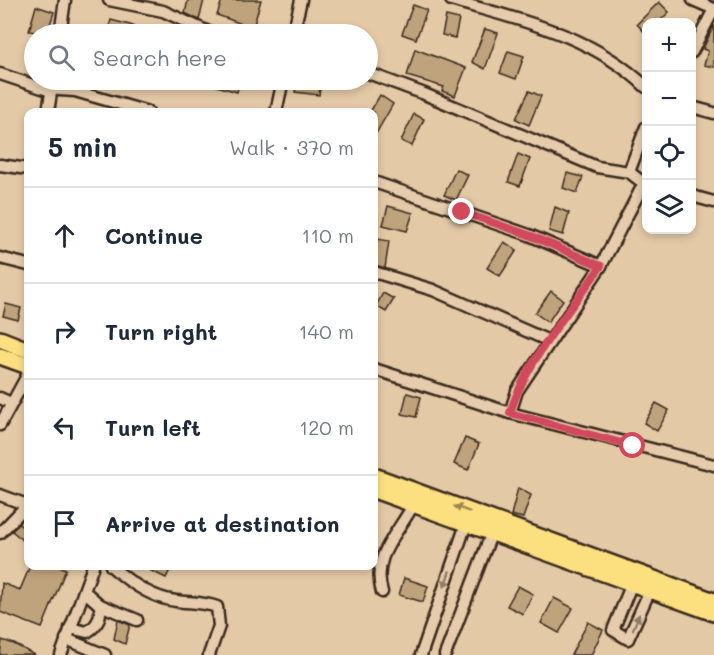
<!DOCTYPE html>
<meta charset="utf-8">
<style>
:root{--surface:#fff;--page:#f6f6f7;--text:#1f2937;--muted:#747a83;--line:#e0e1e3}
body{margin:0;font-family:Mali,sans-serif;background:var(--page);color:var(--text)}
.controls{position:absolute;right:18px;top:18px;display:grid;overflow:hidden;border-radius:12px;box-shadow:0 3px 9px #0003}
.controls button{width:54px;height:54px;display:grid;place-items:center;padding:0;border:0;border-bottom:2px solid var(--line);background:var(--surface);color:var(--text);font:30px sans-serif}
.stop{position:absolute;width:18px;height:18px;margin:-14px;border:4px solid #d1495b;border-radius:50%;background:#fff}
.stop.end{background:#d1495b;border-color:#fff;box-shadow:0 2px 6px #0008}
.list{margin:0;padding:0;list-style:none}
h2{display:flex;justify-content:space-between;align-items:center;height:78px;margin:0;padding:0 24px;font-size:26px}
h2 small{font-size:20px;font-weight:400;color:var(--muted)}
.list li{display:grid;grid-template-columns:39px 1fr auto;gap:18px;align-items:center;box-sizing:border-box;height:96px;padding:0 24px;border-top:2px solid var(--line)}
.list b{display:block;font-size:22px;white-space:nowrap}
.list em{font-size:20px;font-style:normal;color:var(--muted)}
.icon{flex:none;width:33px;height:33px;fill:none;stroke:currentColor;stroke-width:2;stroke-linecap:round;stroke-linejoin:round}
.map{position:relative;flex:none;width:714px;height:655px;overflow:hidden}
.search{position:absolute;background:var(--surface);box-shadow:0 3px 9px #0003;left:24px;top:24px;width:354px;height:66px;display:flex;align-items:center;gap:15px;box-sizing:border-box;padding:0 21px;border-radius:33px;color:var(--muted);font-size:22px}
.panel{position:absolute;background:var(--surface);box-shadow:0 3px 9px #0003;left:24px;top:108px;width:354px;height:462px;border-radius:12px}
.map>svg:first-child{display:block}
.building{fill:#bfa37b;stroke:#3b2a1e;stroke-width:1.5}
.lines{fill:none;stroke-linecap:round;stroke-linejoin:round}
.minor-casing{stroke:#3b2a1e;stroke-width:15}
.highway-casing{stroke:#3b2a1e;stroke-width:20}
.minor{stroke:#e6ccad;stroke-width:10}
.highway{stroke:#fce080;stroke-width:15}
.oneway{fill:#9c854f}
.oneway2{fill:#907b66}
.route{stroke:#d1495b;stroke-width:8}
</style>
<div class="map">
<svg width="714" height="655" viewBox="0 0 714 655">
<rect width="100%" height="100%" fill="#e4c9a7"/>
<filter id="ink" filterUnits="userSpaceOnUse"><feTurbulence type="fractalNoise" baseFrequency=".0167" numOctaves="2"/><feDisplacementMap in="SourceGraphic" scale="12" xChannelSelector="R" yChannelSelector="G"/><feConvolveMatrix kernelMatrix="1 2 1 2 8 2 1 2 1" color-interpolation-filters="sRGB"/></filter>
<g filter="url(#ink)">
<!-- building -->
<g class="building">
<path d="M188,0H204L199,20L185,13Z"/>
<path d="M222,0H261L253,28L217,15Z"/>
<path d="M659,2L669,12L659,22H646V34L637,24Z"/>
<path d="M413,5L427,10L416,39L402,34Z"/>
<path d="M36,6L54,12L47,34L29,31Z"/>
<path d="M446,16L459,19L455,38L442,35Z"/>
<path d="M111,20L130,25L156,34H107Z"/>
<path d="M714,25V67L704,65L708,51L703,49Z"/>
<path d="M485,29L498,33L485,69L472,62Z"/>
<path d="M415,49L466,68L455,96L442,91L444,87L407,76Z"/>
<path d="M508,51L524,56L516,79L500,73Z"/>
<path d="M197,80H240L237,92Z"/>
<path d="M297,80L321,81L319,95L295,92Z"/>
<path d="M529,91L541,96L529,125L516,119Z"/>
<path d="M380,95L393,104L374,137V112H370Z"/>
<path d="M414,114L424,119L412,146L401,141Z"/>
<path d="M518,154L530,159L520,186L508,182Z"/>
<path d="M456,169L468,175L456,200L444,195Z"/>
<path d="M567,173L583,177L577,193L563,188Z"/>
<path d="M388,206L413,213L407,231L383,225Z"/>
<path d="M555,207L569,213L563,235L549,231Z"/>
<path d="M377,239L389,241L385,268L374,265Z"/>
<path d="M504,242L517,250L500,276L487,268Z"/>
<path d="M551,291L563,300L548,322L535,313Z"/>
<path d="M383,293L394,299L386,312L376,306Z"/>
<path d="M6,304L21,308L18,320L3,316Z"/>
<path d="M407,393L421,397L416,417L402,414Z"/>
<path d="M656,403L669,410L657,431L644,423Z"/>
<path d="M465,438L479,444L468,470L454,464Z"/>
<path d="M518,488L531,495L523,518L511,515Z"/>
<path d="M19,524L28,532L25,542L12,531Z"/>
<path d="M30,566H57L66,569L42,628L0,612L2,583L20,590Z"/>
<path d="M141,566H172L166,578Z"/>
<path d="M404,578L428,586L423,602L399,595Z"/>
<path d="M518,586L533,594L523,614L507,606Z"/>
<path d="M554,598L573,608L559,633L541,623Z"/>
<path d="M118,620L130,625L125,644L114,639Z"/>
<path d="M588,622L603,630L591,655H571Z"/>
<path d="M2,640L14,644L35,655H0Z"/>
</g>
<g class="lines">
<!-- minor casing -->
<g class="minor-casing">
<g id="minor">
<path d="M109,0L163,11L213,34"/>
<path d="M451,0C523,21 590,34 646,87"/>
<path d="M693,0L714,9"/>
<path d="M60,34L65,0"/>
<path d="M293,34L301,0"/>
<path d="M692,52L714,9"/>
<path d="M368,73L422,93L597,167L629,172L646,185"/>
<path d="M0,74L45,89L75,91L148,112"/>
<path d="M692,107L714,113"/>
<path d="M48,112L53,80"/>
<path d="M276,112L283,80"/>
<path d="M0,165L28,169"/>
<path d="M629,172L646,127"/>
<path d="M374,182L529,235L601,266"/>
<path d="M692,196L714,202"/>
<path d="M0,258L28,265"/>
<path d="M374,272L433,290L549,341"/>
<path d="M374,369L510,413L714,465"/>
<path d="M0,398L11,403"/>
<path d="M510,413L517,391L601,266L643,185"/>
<path d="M0,425L28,374"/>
<path d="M0,495L27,505"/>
<path d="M0,533L28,504"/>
<path d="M111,566C129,582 151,598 176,601C190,603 203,602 217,607L219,626L209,655"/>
<path d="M632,583L613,630L628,639L650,590"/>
<path d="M382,592C371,556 398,534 413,505"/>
<path d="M100,605L137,620"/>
<path d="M70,628L87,632C98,625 101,618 100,605L84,591"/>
<path d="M66,639L105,655"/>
<path d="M61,655L93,566"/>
<path d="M421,655L466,524"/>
<path d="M445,655L492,532"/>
</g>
</g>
<!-- highway casing -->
<g class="highway-casing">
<g id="highway">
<path d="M0,339L28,350"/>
<path d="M0,356L28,366"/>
<path d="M374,476L714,601"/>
<path d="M374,490L714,613"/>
</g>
</g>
<!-- minor -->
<use href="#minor" class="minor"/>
<!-- highway -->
<use href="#highway" class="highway"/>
</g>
<!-- one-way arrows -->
<defs><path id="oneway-solid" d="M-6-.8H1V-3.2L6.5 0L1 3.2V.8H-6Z" transform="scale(1.5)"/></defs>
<use class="oneway" href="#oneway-solid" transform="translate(462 509) rotate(-160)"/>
<g class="oneway2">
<use href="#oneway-solid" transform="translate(447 579) rotate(109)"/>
<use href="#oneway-solid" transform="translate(636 622) rotate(-67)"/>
</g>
</g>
<g class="lines" filter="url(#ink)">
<!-- route -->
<path class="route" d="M462,212L529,235L601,266C571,309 525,363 510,413L633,446"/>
</g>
</svg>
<div class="controls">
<button>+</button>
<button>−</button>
<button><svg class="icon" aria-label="locate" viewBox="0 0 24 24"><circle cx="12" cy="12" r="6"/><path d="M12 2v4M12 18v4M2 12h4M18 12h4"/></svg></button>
<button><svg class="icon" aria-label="layers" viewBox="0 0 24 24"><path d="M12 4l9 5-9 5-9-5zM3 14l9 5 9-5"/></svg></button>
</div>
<div class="stop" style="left:633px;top:446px"></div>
<div class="stop end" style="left:462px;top:212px"></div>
<div class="search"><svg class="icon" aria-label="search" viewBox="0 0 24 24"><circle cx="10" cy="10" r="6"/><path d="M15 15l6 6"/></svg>Search here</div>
<section class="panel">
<h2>5 min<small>Walk · 370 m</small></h2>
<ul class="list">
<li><svg class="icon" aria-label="ahead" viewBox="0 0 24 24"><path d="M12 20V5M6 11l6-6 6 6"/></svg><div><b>Continue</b></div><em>110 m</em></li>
<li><svg class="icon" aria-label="right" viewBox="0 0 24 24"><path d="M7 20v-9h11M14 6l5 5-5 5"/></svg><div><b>Turn right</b></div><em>140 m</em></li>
<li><svg class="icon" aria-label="left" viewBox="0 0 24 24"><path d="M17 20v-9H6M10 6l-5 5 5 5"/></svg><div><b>Turn left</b></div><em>120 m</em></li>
<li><svg class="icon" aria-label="arrive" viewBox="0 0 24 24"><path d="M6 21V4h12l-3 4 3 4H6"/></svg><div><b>Arrive at destination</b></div></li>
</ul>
</section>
</div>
